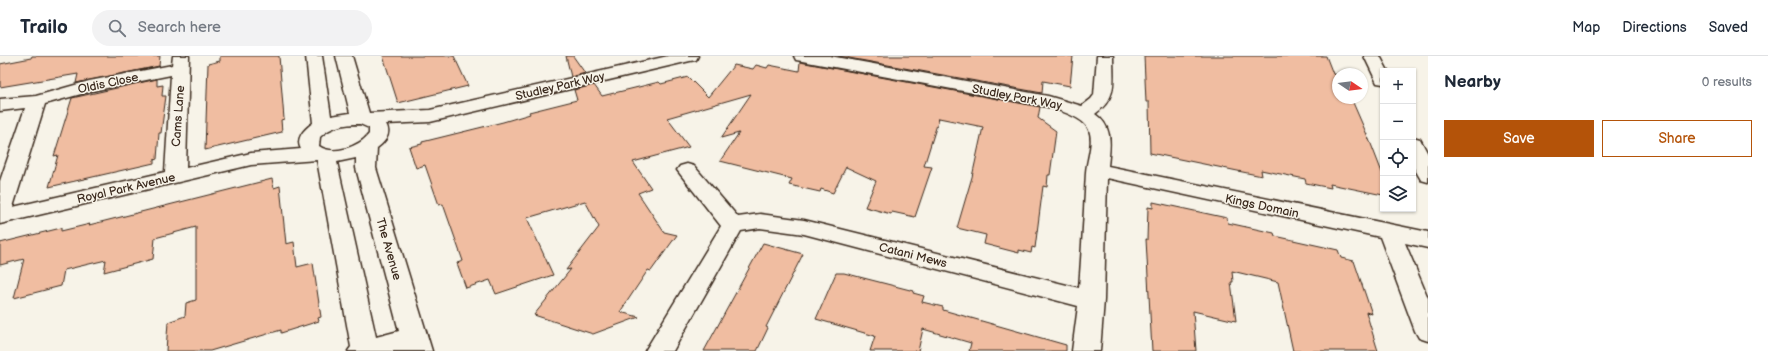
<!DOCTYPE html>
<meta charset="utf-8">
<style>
:root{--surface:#fff;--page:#f2f2f3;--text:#1f2937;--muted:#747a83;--line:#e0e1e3;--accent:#b45309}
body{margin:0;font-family:"Balsamiq Sans",sans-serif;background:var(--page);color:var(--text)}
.controls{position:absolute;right:12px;top:12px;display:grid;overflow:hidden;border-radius:0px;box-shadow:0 1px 3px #0004}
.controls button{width:36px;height:36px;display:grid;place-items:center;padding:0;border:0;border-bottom:1px solid var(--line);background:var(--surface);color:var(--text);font:20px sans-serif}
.compass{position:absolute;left:1332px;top:12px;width:36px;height:36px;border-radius:50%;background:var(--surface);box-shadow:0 1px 3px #0004;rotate:103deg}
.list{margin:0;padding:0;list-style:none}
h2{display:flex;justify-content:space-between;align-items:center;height:52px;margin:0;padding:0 16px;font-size:17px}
h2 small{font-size:13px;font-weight:400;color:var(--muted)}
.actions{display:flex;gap:8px;padding:12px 16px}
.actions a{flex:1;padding:9px 0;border:1px solid var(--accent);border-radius:0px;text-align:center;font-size:14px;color:var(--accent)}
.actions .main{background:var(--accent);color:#fff}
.icon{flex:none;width:22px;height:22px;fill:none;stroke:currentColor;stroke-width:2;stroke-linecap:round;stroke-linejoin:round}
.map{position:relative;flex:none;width:1428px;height:295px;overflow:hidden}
header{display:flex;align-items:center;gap:24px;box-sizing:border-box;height:56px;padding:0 20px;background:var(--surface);border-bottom:1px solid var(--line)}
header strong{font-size:19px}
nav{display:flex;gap:22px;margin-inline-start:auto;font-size:14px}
.search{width:280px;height:36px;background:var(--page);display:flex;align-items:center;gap:10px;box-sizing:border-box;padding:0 14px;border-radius:22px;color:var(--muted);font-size:15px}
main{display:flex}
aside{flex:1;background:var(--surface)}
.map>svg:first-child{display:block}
.building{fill:#f0bda1;stroke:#3b2a1e}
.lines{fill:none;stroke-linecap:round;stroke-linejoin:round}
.minor-casing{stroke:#3b2a1e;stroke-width:3}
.minor{fill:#f7f3e8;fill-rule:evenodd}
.labels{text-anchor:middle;stroke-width:3;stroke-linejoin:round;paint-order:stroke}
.street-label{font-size:12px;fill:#3b2a1e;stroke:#f7f3e8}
</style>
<header>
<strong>Trailo</strong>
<div class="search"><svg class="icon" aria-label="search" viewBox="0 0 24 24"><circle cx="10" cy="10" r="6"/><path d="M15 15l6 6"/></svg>Search here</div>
<nav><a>Map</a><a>Directions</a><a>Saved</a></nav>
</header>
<main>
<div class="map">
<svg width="1428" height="295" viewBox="0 0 1428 295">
<rect width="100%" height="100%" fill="#f7f3e8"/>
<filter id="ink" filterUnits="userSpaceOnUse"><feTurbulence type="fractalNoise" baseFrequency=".025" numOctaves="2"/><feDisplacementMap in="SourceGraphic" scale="8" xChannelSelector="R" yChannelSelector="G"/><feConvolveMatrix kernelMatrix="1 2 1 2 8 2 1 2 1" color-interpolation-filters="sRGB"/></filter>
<g filter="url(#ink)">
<!-- building -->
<g class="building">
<path d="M32,0H160L159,10L76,27L78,18L0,31V8L31,2Z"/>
<path d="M220,0H279L284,63L281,64L282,76L205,94L208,8L220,5Z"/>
<path d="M383,0H454L468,30L398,47Z"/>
<path d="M566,0H573L585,17L571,21Z"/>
<path d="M838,0H1073L1070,30L1043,25L1042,37Z"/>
<path d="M1144,0H1326L1333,18L1338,19V42H1351L1371,88L1383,119V139L1330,128L1331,132L1306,127L1305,123L1261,114L1262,120L1150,97L1149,46H1146Z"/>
<path d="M800,6L1040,51L1038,62L1056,75L1050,119H1048L1047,131L1043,130L1035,192L1032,191L1031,197L1019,194V197L984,188L986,179L957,172L972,121L983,71L939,62L924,110L932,111L915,161L892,156L891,158L865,151L876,125L846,111L833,137L821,133L820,136L789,129L792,123L720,105L739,77L721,82L751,38L667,62L689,91L633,106L651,132L638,137L664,176L677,179L651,215L648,214L620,256L639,261L593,278L534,259L571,213L566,214L599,171L585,145L527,162L553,219L496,238L490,224L466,232L457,207L463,205L443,148L439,149L425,109L416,112L409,91L422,88V86L503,66L530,58L529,56L577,44L574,34L594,29L602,40L659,26L661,28L688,21L708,41L734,9L753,13L756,9L767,12L769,9L799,15Z"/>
<path d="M157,23V30L163,29L162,40H166L161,77H159L157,103L154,104V107L49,131L58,99L54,100L72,42Z"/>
<path d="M272,123L274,132L280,130L286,188L294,186L297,211L313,207L321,261L318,262L319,265L281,277V274L210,295H166L168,266L185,260L186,247L196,244V171L155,182L153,203L104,216L106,204L64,214L61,230L14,242L24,203L0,209V187L61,172V175L90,168L89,169Z"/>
<path d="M1153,146L1227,162L1228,167L1274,177L1275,180L1338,194L1341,202L1354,205L1372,258L1366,256L1378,295H1293L1278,226L1232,215L1233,226H1231L1236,265L1193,255L1196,295H1152L1146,183L1147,184L1148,151L1153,152Z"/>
<path d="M763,187L803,198L766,271L768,272L757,295H704Z"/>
<path d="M836,217H844L914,235L913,237L924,240L922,246L943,251V254L1066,289V295H969L971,287L923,273L918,295H870L875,280L816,263Z"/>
</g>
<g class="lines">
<!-- minor casing -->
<g class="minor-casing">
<g id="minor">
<path d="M173,0H189L186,112L251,97L301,93C295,83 304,73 313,67L306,0H322L331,60L350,57L336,0H352L369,57L430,54L668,0H698L696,4L690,5L430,66L386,68C392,78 385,86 377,92L376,112L432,295H348L351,291L317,104L251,109L0,168V125L25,52L0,55V43L36,40L89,25L172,9ZM171,19L165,116L13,151L45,48L92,35ZM360,68L369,72V78C359,91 333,100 319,90L320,81C331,70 345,68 360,68ZM356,102V112L399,275L376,281L337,106Z"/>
<path d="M794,0H830L1048,40L1082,50L1091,43L1094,39L1097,0H1113C1113,26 1118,41 1095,58C1114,71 1110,90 1108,110L1428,176V192L1405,187L1428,242V285L1419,282L1415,275L1380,181L1107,122L1104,244L1100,295H1072L1078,250L804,178L760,172L741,175L673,295H645L721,170L677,114L680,110L687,108L694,110L738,161L760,158L804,164L1079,232C1082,193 1084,155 1086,116C1087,103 1094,86 1089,74C1085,62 1059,54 1048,51L802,5L796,4Z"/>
<path d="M1364,0H1380L1388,15H1383V28L1377,27Z"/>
<path d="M1413,81L1420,83L1428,98V126L1421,124L1413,110Z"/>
</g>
</g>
<!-- minor -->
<use href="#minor" class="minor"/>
</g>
</g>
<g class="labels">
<!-- street labels -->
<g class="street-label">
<text transform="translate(108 27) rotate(-12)" y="4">Oldis Close</text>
<text transform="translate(560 30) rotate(-13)" y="4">Studley Park Way</text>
<text transform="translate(1017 41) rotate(11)" y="4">Studley Park Way</text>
<text transform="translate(178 60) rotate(-86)" y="4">Cams Lane</text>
<text transform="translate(126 132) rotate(-13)" y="4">Royal Park Avenue</text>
<text transform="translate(1262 150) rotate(12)" y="4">Kings Domain</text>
<text transform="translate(389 193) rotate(74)" y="4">The Avenue</text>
<text transform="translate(913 199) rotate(14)" y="4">Catani Mews</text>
</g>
</g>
</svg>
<div class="controls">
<button>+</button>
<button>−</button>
<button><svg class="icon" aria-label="locate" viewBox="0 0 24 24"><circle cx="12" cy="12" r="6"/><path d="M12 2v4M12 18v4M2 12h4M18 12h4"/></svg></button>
<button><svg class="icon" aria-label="layers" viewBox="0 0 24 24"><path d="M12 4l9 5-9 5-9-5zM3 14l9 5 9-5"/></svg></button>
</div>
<svg class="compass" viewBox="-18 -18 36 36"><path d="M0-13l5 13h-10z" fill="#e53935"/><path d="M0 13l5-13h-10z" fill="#747a83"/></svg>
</div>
<aside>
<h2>Nearby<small>0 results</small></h2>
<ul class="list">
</ul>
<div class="actions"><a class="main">Save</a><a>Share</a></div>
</aside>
</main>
